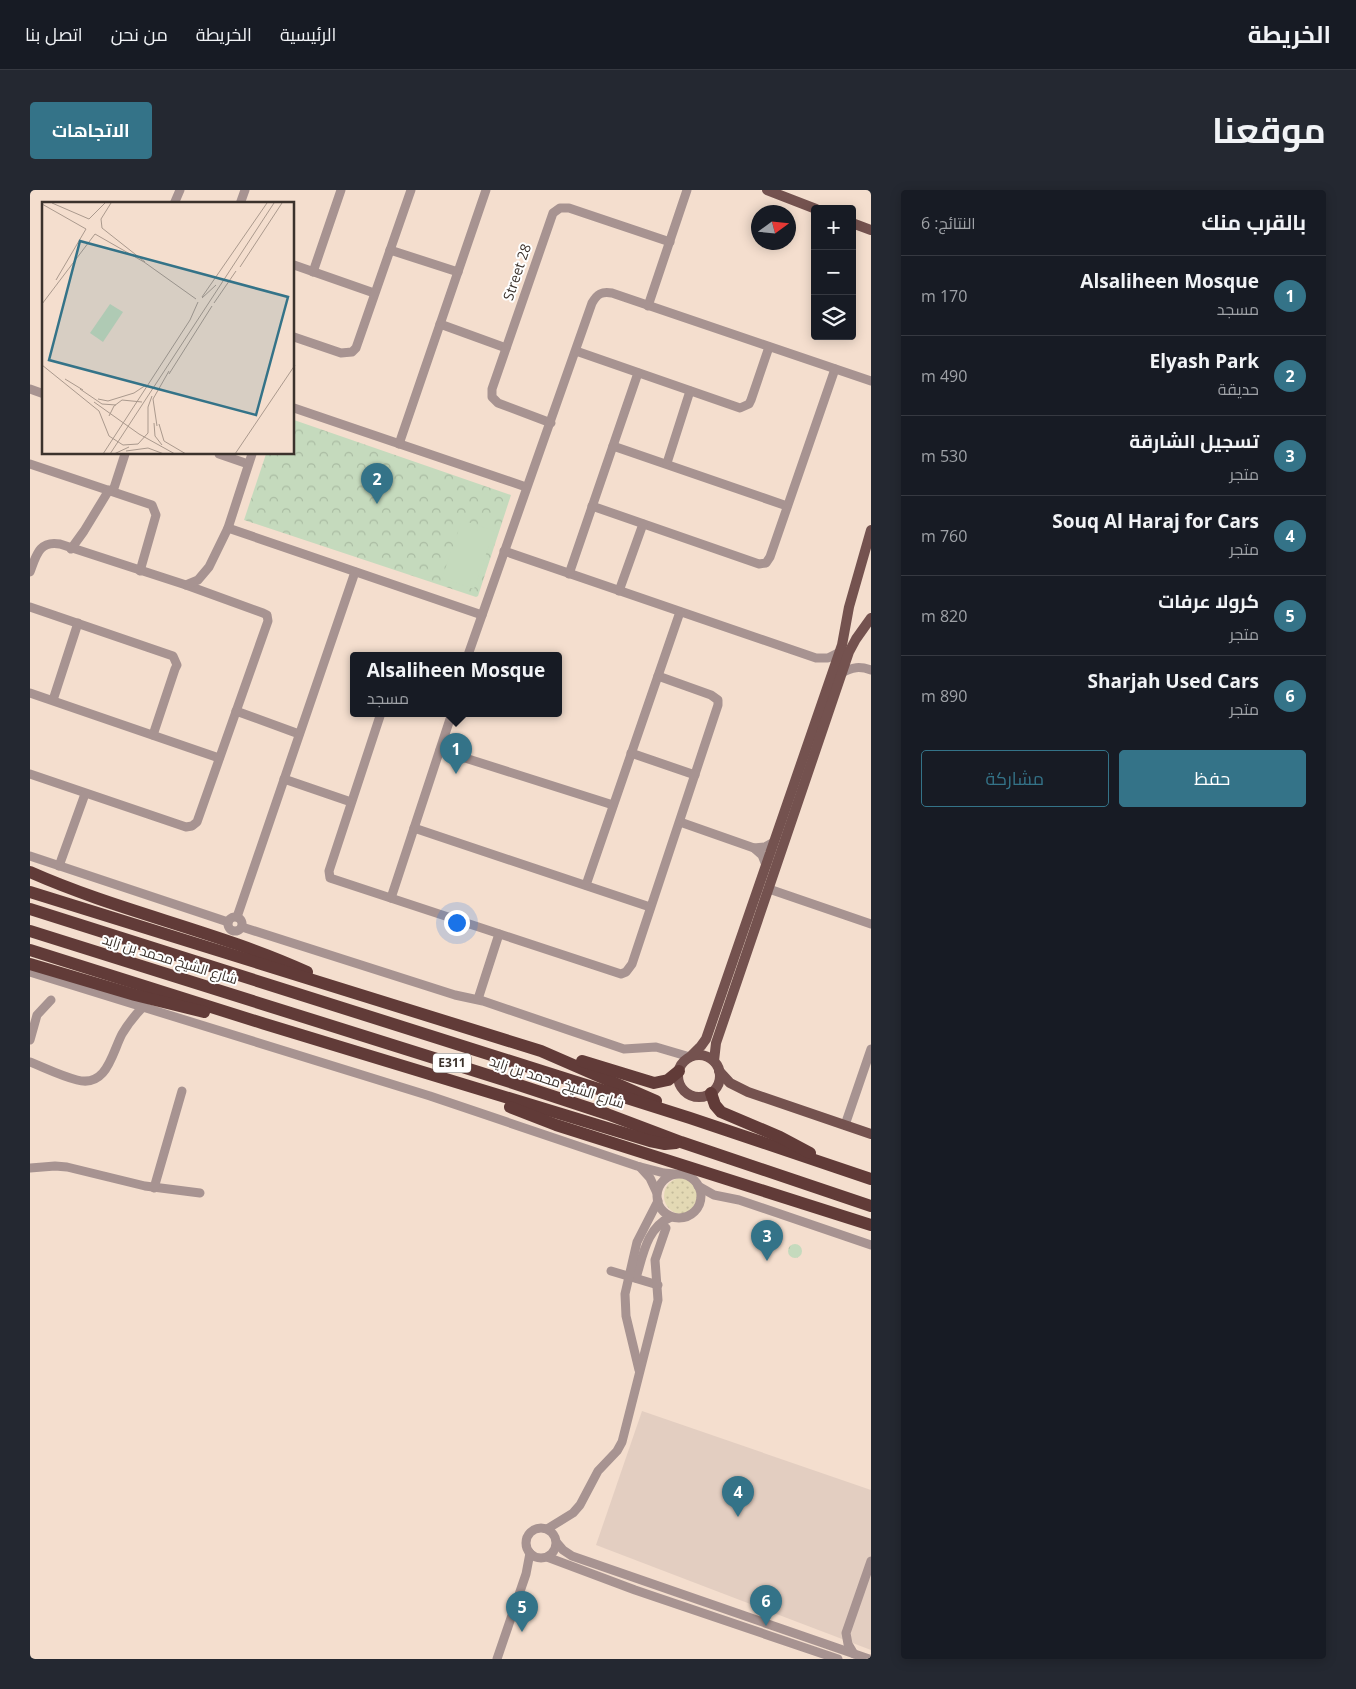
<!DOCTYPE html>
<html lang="ar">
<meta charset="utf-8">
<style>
:root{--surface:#171b24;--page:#242831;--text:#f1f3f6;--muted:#9ea1a6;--line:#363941;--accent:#347388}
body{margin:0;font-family:"Open Sans",Cairo,sans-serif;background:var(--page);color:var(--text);direction:rtl}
.controls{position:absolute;right:15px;top:15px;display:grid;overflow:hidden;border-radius:5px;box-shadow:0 2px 12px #0003}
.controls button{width:45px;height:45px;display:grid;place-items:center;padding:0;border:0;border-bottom:1px solid var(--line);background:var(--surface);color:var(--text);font:25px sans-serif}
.compass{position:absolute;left:721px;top:15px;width:45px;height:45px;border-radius:50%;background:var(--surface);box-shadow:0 2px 12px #0003;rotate:75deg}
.you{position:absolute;left:426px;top:732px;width:18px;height:18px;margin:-12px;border:4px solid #fff;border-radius:50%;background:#1a73e8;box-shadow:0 0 0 8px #1a73e833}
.badge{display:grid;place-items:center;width:32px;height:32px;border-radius:50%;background:var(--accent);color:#fff;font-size:16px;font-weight:700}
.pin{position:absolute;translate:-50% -41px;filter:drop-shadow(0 1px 2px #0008)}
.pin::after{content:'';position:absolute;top:26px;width:18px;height:15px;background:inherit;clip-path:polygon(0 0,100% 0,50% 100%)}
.popup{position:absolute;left:320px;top:462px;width:212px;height:65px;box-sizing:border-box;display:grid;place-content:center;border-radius:5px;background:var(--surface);filter:drop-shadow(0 1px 4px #0005);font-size:16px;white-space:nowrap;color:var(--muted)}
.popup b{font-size:19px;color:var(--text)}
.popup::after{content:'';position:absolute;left:50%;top:100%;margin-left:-10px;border:10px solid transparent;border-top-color:var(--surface)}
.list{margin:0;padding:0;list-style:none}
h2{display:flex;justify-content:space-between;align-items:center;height:65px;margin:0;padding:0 20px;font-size:21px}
h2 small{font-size:16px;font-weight:400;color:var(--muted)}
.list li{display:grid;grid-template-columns:32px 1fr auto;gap:15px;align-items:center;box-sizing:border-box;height:80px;padding:0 20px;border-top:1px solid var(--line)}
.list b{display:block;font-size:19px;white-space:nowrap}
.list p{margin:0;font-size:16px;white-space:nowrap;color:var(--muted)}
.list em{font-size:16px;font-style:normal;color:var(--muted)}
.actions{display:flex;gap:10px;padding:15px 20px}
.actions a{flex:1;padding:11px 0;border:1px solid var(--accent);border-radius:5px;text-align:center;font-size:18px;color:var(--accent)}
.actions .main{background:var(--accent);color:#fff}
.icon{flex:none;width:28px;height:28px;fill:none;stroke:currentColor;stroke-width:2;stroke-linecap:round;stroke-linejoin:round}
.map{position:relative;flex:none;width:841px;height:1469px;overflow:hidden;direction:ltr;border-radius:5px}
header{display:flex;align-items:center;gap:30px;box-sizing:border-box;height:70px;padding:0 25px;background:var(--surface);border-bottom:1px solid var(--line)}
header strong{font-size:24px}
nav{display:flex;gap:28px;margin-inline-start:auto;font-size:18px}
.intro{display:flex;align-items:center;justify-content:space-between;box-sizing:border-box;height:120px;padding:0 30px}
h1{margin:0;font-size:35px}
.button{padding:12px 22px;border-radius:5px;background:var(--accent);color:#fff;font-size:18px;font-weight:700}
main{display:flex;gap:30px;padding:0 30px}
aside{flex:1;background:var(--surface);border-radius:5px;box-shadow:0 2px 12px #0003}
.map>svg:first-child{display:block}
.commercial{fill:#e3cec1}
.grass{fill:url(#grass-tufts)}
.sand{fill:url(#sand-dots)}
.park{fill:url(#park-crowns)}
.garden{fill:#c5dabd}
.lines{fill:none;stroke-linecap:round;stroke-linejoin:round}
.minor{stroke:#a79391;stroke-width:9}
.major{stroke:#74524f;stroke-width:10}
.highway{stroke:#613b38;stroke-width:12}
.labels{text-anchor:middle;stroke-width:4;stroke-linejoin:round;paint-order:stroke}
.shield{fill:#fff;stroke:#76706b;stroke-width:1}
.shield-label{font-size:12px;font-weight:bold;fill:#3b322c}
.street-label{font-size:14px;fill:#3b322c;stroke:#fff}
.inset-road{fill:none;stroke:#aa998d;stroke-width:1}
.view{fill:#347388;fill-opacity:0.15;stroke:#347388;stroke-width:2.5}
.inset-edge{fill:none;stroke:#3b322c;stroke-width:2.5}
</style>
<header>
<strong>الخريطة</strong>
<nav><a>الرئيسية</a><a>الخريطة</a><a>من نحن</a><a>اتصل بنا</a></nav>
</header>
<div class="intro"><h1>موقعنا</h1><a class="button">الاتجاهات</a></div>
<main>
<aside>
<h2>بالقرب منك<small>النتائج: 6</small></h2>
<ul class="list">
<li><span class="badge">1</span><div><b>Alsaliheen Mosque</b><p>مسجد</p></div><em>170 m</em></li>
<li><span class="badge">2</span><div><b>Elyash Park</b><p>حديقة</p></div><em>490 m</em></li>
<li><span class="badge">3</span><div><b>تسجيل الشارقة</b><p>متجر</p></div><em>530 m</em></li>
<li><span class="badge">4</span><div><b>Souq Al Haraj for Cars</b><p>متجر</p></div><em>760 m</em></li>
<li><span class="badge">5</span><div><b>كرولا عرفات</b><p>متجر</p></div><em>820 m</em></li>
<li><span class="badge">6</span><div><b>Sharjah Used Cars</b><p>متجر</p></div><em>890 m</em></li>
</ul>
<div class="actions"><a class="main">حفظ</a><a>مشاركة</a></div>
</aside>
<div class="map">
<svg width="841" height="1469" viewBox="0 0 841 1469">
<defs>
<pattern id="grass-tufts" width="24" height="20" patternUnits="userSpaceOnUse" patternTransform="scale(1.25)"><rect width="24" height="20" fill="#c5dabd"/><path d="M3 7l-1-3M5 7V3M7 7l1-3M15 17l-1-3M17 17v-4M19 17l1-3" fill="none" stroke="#aabca3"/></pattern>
<pattern id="sand-dots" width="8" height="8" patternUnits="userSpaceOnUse" patternTransform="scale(1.25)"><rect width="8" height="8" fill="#e3d9b4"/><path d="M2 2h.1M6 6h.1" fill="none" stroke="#c4bb9b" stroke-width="1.8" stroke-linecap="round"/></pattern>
<pattern id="park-crowns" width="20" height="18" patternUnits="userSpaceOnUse" patternTransform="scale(1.25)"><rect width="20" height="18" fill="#c5dabd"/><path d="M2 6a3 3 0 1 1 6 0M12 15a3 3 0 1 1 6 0" fill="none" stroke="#aabca3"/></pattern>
</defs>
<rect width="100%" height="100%" fill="#f4dece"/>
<!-- commercial -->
<path class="commercial" d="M612,1221L841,1300V1460L566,1355Z"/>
<!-- grass -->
<circle class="grass" cx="765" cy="1061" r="7"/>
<!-- sand -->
<circle class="sand" cx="652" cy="1006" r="18"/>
<!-- park -->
<path class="park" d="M264,230L481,305L448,406L446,407L214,330L236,264H264Z"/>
<!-- garden -->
<path class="garden" d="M432,330L464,341L444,399L412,388Z"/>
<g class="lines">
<!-- minor -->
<g class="minor">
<path d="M144,14L150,0"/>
<path d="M210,14L215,0"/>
<path d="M360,60L428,82"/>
<path d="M264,75L344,103"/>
<path d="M283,82L311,0"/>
<path d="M618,116L657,0"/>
<path d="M410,134L476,158"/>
<path d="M264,147L311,163L322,162L326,158L381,0"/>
<path d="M546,161L710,218L719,214L721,210L739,157"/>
<path d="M0,199L14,204"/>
<path d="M264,218L496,297"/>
<path d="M521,233L468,213L462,207V199L523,23L530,18H539L640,52"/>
<path d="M369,254L456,0"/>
<path d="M583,256L757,316"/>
<path d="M189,264L218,274"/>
<path d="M637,273L660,201"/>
<path d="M0,274L122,315L126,325L110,381"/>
<path d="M83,301L95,264"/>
<path d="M562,316L729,374L736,373L740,367L805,179"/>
<path d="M198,338L452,425"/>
<path d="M41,359L54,341L79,300"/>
<path d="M474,361L786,468H798L808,463"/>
<path d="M0,382C6,366 9,350 30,354L156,395L233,423L237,425L238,431L167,632L162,636L156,637L0,584"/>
<path d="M539,384L608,183"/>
<path d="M156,395L168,390L179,377L198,338L222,264"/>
<path d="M589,401L613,334"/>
<path d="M0,417L143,466L147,475L145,479L123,545"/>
<path d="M438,465L562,113C567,104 572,101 582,103L841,191"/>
<path d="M812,483C822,477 830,476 841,480"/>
<path d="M0,503L189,568"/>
<path d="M23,510L48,433"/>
<path d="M206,521L269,544"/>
<path d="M351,523L299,681L300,688L591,784L596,782L602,774L688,515V510L681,505L628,486"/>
<path d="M410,560L583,615"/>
<path d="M601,563L665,585"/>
<path d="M254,589L321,612"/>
<path d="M650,632L724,658L732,665L736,675"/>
<path d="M384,638L620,717"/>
<path d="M724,658L735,657L744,652"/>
<path d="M0,666L198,732"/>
<path d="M29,676L55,604"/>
<path d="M556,695L650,422"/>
<path d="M739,699L841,734"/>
<path d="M361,708L422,523"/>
<circle cx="205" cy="734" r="7"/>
<path d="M207,727L325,382"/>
<path d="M212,737L425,805L453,811L594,859L626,857L660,867"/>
<path d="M0,782L400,906L607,976L634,983L645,984"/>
<path d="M448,809L469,744"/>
<path d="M0,850L7,825L21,810"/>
<path d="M0,872C15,878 31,886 47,890C77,898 82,863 92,844C98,834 105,825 113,817"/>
<path d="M815,935L841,859"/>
<path d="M610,977L620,988L627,1003"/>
<path d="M0,978L25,976L37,977L115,996L170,1003"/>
<circle cx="649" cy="1006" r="22"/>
<path d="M668,996L684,1005L709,1010L841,1055"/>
<path d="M124,998L152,901"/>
<path d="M581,1081L628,1095"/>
<path d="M606,1088C613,1065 617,1037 641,1027"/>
<path d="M609,1180L596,1126L595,1104L607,1052L628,1011"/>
<circle cx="511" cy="1353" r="15"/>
<path d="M517,1339L543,1323L550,1315L568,1281L587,1261L592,1252L628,1110L625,1070L636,1038"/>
<path d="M527,1353L533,1360L542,1366L839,1469"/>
<path d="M517,1367L605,1400L808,1469"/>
<path d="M824,1464L818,1454L816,1443L841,1371"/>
<path d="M467,1469L496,1384L500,1363"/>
</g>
<!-- major -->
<g class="major">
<path d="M737,0L786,19"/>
<path d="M822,33L841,40"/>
<circle cx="669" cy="886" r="21"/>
<path d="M661,866L671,856L676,849L812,455L819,417L841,340"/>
<path d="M684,871L686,853L819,462L826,449L841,428"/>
<path d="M689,881L700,893L718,902L841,944"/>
</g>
<!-- highway -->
<g class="highway">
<path d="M0,682C90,722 187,741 277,782"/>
<path d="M0,702L511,861L626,911"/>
<path d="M0,719L660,928L841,989"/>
<path d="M0,741L477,891L577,924L651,952L841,1016"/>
<path d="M0,760L235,834L620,951L635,954L646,953"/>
<path d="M0,774L105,805L174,822"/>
<path d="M552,871L624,893L638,890L649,881"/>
<path d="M681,903L685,915L691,922L750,947L780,963"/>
<path d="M480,917L526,935L841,1035"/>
</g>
</g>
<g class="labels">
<!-- shield labels -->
<rect class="shield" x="403" y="863.5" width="38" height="19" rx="4"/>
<g class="shield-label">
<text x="422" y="877">E311</text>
</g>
<!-- street labels -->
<g class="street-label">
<text transform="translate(487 82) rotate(-71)" y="5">Street 28</text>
<text transform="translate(140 769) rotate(17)" y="5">شارع الشيخ محمد بن زايد</text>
<text transform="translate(527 892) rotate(18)" y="5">شارع الشيخ محمد بن زايد</text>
</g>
</g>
<!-- overview -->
<g transform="translate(12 12)">
<rect width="252" height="252" fill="#f4dece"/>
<path d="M68,102L81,110L61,140L48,131Z" fill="#c5dabd"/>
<path class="inset-road" d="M10,1L47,17L63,1M69,1L59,17L60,26L103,60M0,2L44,27L14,78M198,65L240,1M160,95L225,1M160,96L174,83M172,101L194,69M0,102L53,32L102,60L154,97M0,163L57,209L67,234L81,243L96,242L106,231V205L110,194M127,172L170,104M23,177L41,188M38,187L60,202L74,203M56,197L66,199L92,191L104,183M52,200L97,232L133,252M67,214L72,204L80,198L100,200M112,221L113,234L120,243M117,222L122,239L144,252M115,224L111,197L127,169M84,249L106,246L122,252M61,252L148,118L156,100M68,252L232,1M72,252L87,245M193,252L253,163"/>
<path class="view" d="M38,39L246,95L214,213L7,158Z"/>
<rect width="252" height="252" class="inset-edge"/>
</g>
</svg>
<div class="controls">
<button>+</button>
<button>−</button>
<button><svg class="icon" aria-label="layers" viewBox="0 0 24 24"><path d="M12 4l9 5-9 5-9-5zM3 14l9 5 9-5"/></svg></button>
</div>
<svg class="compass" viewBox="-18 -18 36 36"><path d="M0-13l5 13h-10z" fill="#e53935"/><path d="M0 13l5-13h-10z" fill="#9ea1a6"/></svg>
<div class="you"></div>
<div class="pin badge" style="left:426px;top:584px">1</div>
<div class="popup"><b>Alsaliheen Mosque</b>مسجد</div>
<div class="pin badge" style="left:347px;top:314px">2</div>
<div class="pin badge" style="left:737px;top:1071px">3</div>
<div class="pin badge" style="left:708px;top:1327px">4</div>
<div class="pin badge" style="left:492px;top:1442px">5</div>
<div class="pin badge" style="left:736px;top:1436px">6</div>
</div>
</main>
